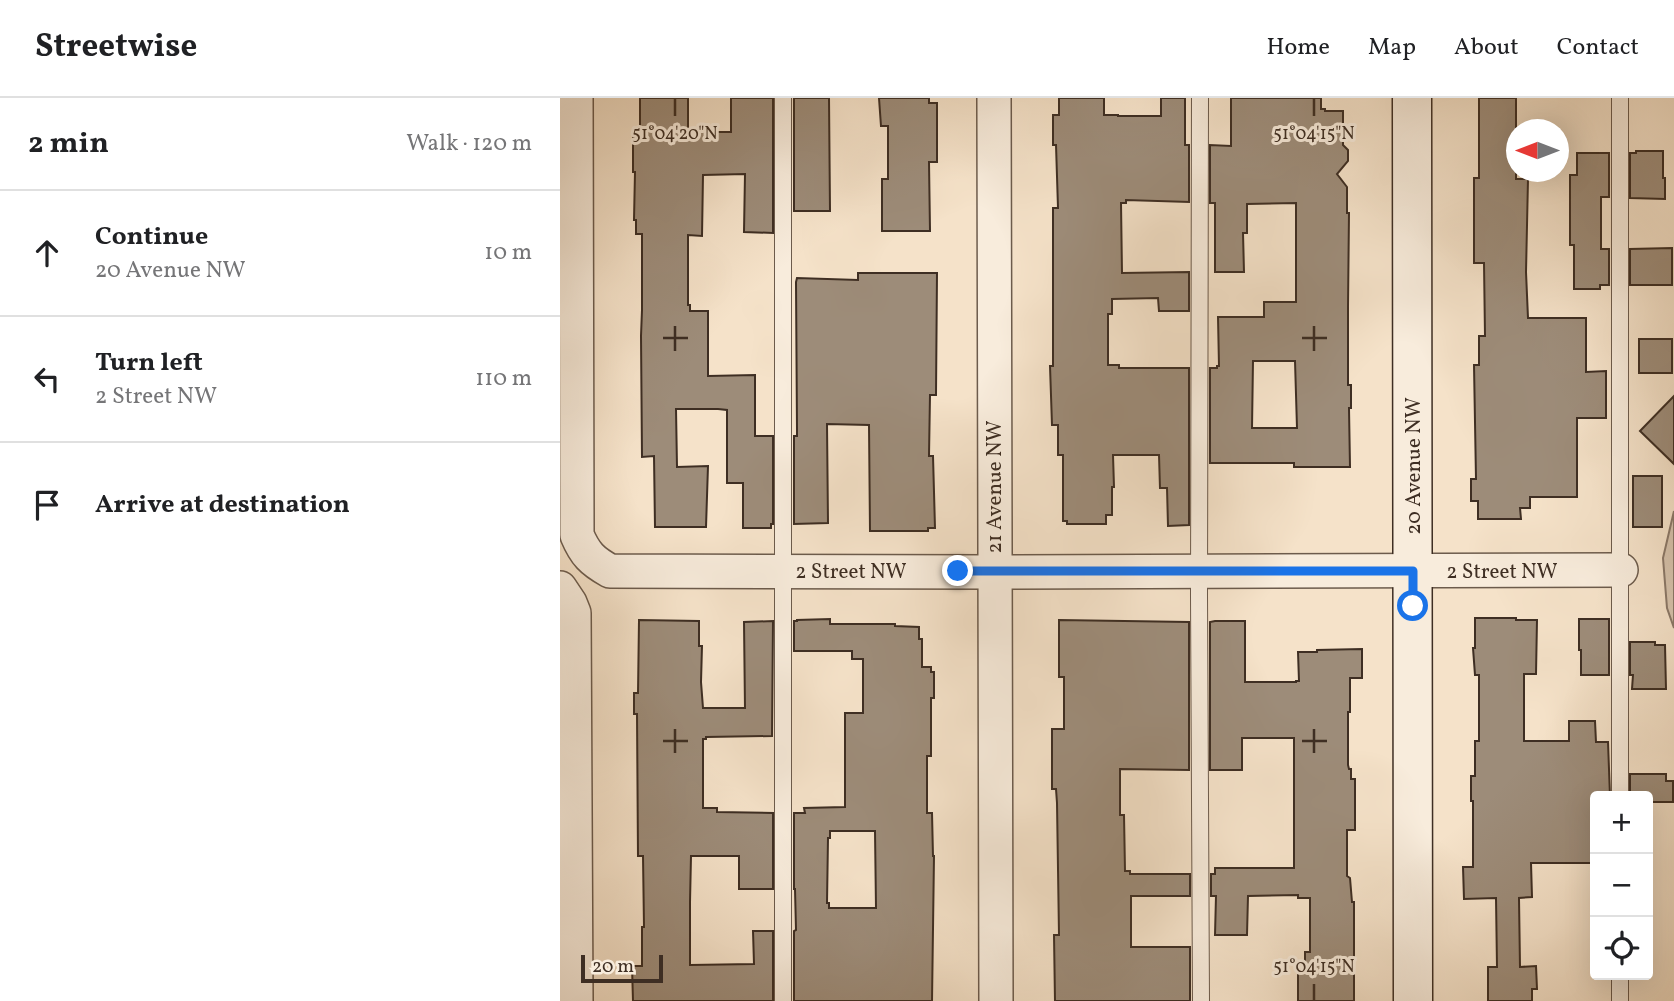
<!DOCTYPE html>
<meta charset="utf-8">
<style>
:root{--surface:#fff;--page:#f2f2f2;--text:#202124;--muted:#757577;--line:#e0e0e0}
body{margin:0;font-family:Vollkorn,serif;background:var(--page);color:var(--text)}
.controls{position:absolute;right:21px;bottom:21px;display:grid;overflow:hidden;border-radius:7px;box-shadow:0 7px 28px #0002}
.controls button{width:63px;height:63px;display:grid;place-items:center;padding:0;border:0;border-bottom:2px solid var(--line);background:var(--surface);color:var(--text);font:35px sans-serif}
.compass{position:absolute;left:946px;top:21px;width:63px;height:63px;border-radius:50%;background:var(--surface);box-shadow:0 7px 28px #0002;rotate:270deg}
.scale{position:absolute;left:21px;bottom:18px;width:82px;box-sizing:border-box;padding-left:7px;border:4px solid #3e2e23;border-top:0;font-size:19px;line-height:24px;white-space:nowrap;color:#3e2e23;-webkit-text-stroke:5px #f8ecdc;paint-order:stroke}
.stop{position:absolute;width:21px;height:21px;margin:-16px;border:5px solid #1a73e8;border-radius:50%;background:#fff}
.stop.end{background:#1a73e8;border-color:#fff;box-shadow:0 2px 7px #0008}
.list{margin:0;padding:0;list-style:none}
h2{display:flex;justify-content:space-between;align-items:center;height:91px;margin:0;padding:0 28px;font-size:30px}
h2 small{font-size:23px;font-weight:400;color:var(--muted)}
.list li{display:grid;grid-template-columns:46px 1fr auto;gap:21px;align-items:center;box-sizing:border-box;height:126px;padding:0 28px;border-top:2px solid var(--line)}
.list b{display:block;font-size:26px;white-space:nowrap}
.list p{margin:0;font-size:23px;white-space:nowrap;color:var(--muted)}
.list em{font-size:23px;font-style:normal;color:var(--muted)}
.icon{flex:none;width:38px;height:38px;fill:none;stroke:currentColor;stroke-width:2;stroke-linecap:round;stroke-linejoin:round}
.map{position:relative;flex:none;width:1114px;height:903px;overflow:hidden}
header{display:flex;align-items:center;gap:42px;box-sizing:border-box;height:98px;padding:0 35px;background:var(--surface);border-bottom:2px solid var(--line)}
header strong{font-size:33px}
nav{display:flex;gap:38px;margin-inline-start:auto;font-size:24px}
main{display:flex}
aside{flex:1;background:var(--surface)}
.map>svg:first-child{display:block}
.green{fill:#d6c3ad;stroke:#8a7868;stroke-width:2}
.building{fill:#9d8c79;stroke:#3e2e23;stroke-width:2;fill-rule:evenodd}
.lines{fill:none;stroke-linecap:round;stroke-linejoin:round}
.lane-casing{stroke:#6c5b4c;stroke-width:18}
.street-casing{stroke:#6c5b4c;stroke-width:36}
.secondary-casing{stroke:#3e2e23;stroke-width:41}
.lane{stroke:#f8ecdc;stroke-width:16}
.street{stroke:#f8ecdc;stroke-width:33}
.secondary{stroke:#f8ecdc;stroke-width:38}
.route{stroke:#1a73e8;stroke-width:9}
.ticks{fill:none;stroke:#3e2e23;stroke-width:2.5}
.labels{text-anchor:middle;stroke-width:6;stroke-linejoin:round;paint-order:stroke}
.street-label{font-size:21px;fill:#3e2e23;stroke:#f8ecdc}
.ticks-label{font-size:18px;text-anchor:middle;fill:#3e2e23;stroke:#f8ecdc;stroke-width:6;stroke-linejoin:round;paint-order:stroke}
</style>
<header>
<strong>Streetwise</strong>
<nav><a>Home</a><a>Map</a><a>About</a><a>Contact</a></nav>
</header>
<main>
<aside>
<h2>2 min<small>Walk · 120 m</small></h2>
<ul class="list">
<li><svg class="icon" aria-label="ahead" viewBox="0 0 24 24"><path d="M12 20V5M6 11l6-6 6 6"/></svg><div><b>Continue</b><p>20 Avenue NW</p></div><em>10 m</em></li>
<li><svg class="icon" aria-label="left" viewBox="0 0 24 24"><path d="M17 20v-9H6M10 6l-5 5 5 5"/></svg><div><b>Turn left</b><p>2 Street NW</p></div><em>110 m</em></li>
<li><svg class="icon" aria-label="arrive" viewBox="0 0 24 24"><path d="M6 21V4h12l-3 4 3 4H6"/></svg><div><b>Arrive at destination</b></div></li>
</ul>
</aside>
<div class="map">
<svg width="1114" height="903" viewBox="0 0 1114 903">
<rect width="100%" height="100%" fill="#f5e2c9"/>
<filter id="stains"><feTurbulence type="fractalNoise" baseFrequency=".00286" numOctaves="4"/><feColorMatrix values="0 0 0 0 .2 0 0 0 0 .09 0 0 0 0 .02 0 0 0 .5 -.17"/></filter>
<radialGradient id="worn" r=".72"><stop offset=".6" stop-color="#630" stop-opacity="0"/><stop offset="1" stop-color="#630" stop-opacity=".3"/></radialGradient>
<!-- green -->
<path class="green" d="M1114,413V530L1107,510L1103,460Z"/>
<!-- building -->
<g class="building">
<path d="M80,0H128V34H171V0H213V135L184,134L185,76L143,77L142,138L128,137V207H130V213H148V278L195,277V338H213V426H211V430H183V385H167V312L158,311H116L117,369L148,368L146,429H95L94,358L82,359L81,238L82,212V136H76V122H74L75,74H73V34H80Z"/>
<path d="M234,0H269L270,113H234Z"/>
<path d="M319,0H369V5H377V64H369L370,133H322V81H328V28H321Z"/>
<path d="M499,0H544V17H558V18H601V0H625V47H629V104L566,102V105H561L562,175L629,174V213H599L598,200L552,201V216H548V267H559V270H629V427L608,428L607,390H600L599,357H553L554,389H552V417H546V426H507V423H503V357H498V327H492L490,268H493V110H498L496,47H493V17H499Z"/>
<path d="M671,0H761V11H765V13H783V47L788,52V63L777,76L787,89V115H789L788,209V287H791V310H789L790,369H734V365H650V270H657V268H659L658,219H704V204H736V105L687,106V135H683L684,174H655V105H650V47L671,48ZM693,263H735L737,330H692Z"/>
<path d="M919,0H956V81H968L966,174L968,220H1026V274L1046,273V320H1017V399H970V410H960L961,421H918V403H911V381H916L914,267H919V238H925L924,165H914V80H919Z"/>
<path d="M1076,53H1103V80H1105V101L1070,100V55H1076Z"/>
<path d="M1017,55H1049V99H1041V151H1049V187H1040V191H1014V147H1010V77H1017Z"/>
<path d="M1112,150V187H1070V151Z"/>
<path d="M298,175H377L376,297H370L369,358H373L375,430H368V433H310L309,327L267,326L268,425L234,426V338H237V332L236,184L237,180L298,182Z"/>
<rect x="1079" y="241" width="33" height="34"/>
<path d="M1114,298V366L1080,333Z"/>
<rect x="1073" y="378" width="29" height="51"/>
<path d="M915,520H956V522H977L976,576H964V643H1009V623H1035L1036,644H1048L1050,698H1035V765H971L972,799L959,800L960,869L976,868L977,891H972V903H928V869H937L936,800L904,801L903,769H913V703H911V678H915V643H919V577H915L913,550H915Z"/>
<path d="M270,521V526H335V528L359,529V541H362V569H371V574H374V600H371V658H367V715H372L373,758H374L372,903H234V833L236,832L235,791H234V715H245L244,710L285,709V615H303V561H292V553H234V523H237V522ZM270,733H315L316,810H269V805H267L268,740H270Z"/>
<path d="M1019,521H1049V577H1021V552H1019Z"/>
<path d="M79,522L139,523V548H142L141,584L143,610H185L184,524L213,523L212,638L146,639V641H143V710H157V714L213,715V791H179V758H131L130,804V867L194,866L193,833H213V903H73L72,868H82V829H84L83,758H78L77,616H74V595H78Z"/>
<path d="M499,522L629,524V672L560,671V717H564L565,773H570V776H630V798H571V849H630V903H495L494,837H499L497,705L496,691H492V631H504V579H499Z"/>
<path d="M655,523H685V584H736V583H739L738,554H757V552L802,551V580H790V614H788V667L789,671H791V681H795V732H787V778L790,780L792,804H794V903H738V863H745V854H750V800H738V797L688,798L687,837H655L656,798H651V776H655V770H734V640H682V672H650V524Z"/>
<path d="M1070,544H1095V547H1105L1106,591H1072L1073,577H1070Z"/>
<path d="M1070,676H1106V683H1113V704H1088V698H1070Z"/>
</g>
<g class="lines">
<!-- lane casing -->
<g class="lane-casing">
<g id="lane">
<path d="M223,0V903"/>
<path d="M640,0L639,498L641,903"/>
<path d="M1060,0V698"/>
<path d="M1060,903V877"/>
</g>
</g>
<!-- street casing -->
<g class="street-casing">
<g id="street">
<path d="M16,0L17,437C25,456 32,463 50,473L434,474L1061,472"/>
<path d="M434,0L436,903"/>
<path d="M0,490L10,505L14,515L16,903"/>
</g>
</g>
<!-- secondary casing -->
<g class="secondary-casing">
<path id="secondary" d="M852,0L853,903"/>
</g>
<!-- lane -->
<use href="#lane" class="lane"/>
<!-- street -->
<use href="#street" class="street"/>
<!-- secondary -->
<use href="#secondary" class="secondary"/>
</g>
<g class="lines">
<!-- route -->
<path class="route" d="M398,473H853V508"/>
</g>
<!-- ticks -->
<path class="ticks" d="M115,0V18M754,0V18M115,228V253M754,228V253M103,240H128M742,240H767M115,631V655M754,631V655M103,643H128M742,643H767M754,886V903"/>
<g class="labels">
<!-- street labels -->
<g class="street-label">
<text transform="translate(853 368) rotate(-90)" y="7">20 Avenue NW</text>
<text transform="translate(434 389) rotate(-90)" y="7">21 Avenue NW</text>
<text x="291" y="480">2 Street NW</text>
<text x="942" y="480">2 Street NW</text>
</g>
</g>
<g class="ticks-label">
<text x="115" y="41">51°04'20"N</text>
<text x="754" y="41">51°04'15"N</text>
<text x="754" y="874">51°04'15"N</text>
</g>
<rect width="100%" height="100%" filter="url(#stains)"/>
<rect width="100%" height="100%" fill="url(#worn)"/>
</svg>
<div class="controls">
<button>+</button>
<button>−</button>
<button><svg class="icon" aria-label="locate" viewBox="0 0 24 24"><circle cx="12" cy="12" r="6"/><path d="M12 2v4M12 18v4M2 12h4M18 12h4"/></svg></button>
</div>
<svg class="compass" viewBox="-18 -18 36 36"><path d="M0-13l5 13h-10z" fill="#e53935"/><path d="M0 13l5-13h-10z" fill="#757577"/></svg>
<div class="scale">20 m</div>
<div class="stop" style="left:853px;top:508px"></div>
<div class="stop end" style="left:398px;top:473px"></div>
</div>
</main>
